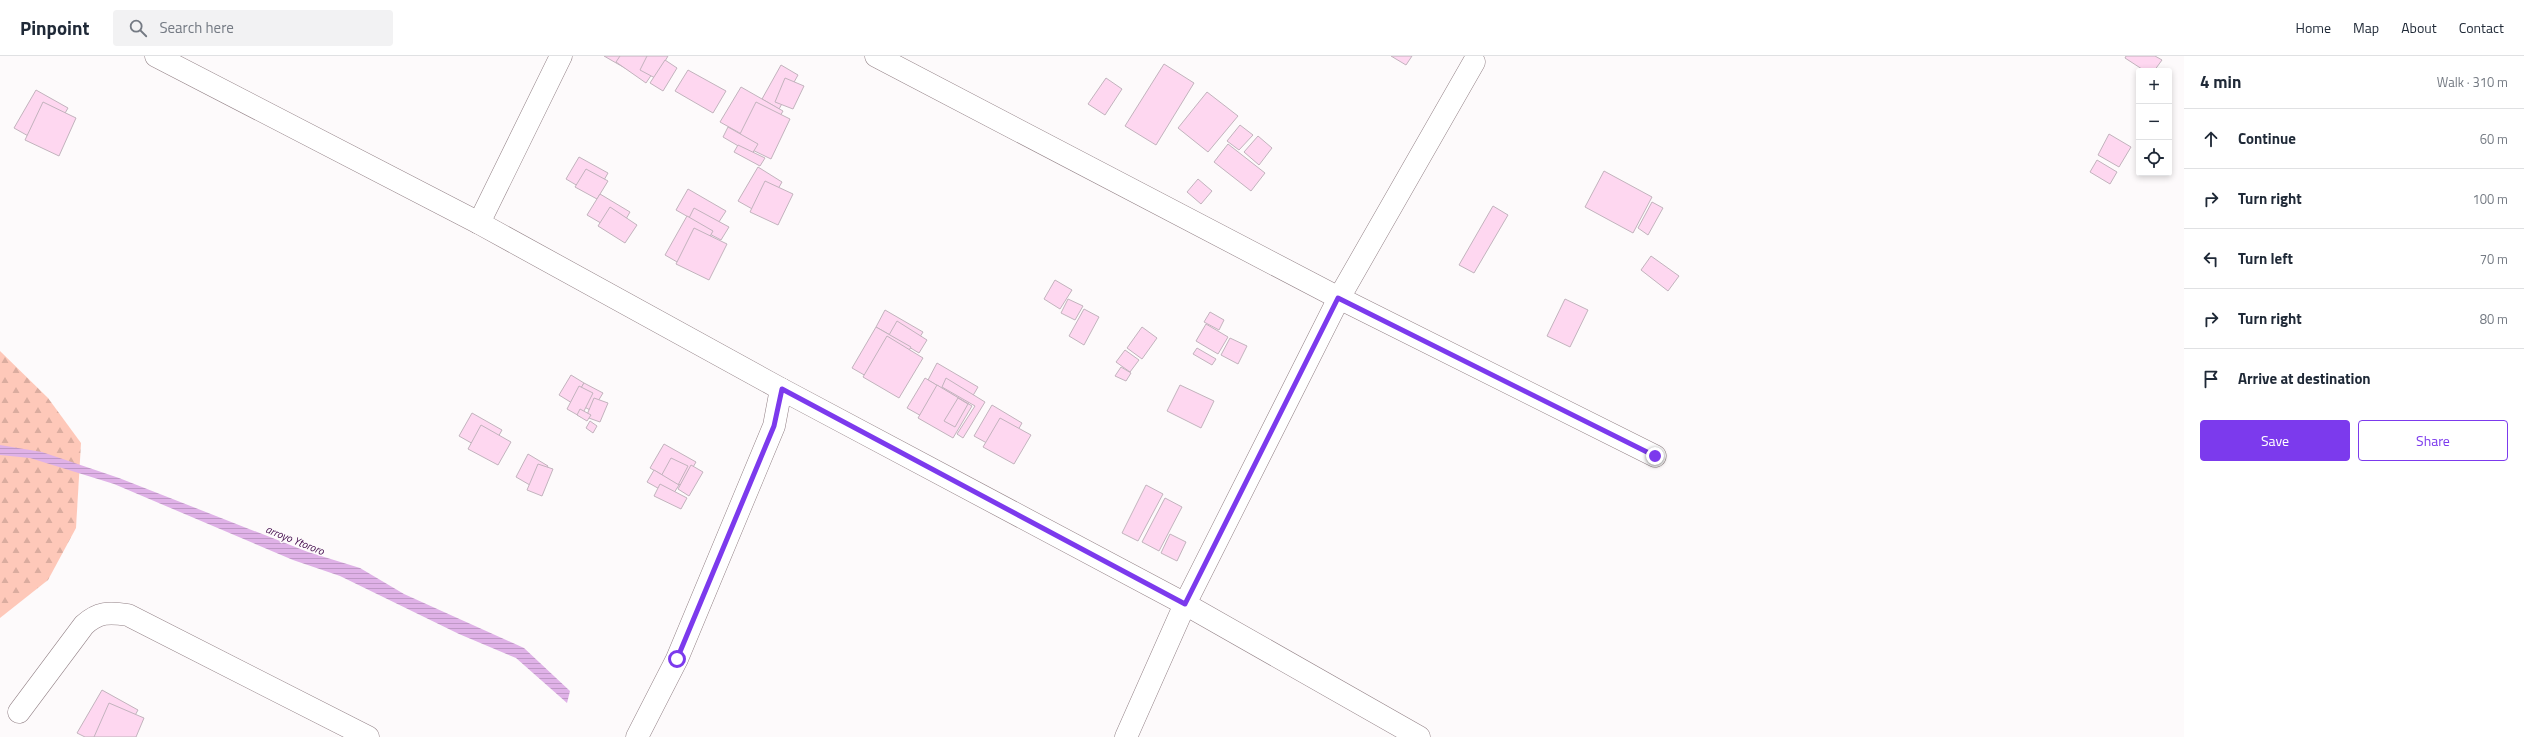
<!DOCTYPE html>
<meta charset="utf-8">
<style>
:root{--surface:#fff;--page:#f2f2f3;--text:#1f2937;--muted:#747a83;--line:#e0e1e3;--accent:#7c3aed}
body{margin:0;font-family:"Titillium Web",sans-serif;background:var(--page);color:var(--text)}
.controls{position:absolute;right:12px;top:12px;display:grid;overflow:hidden;border-radius:4px;box-shadow:0 2px 6px #0003}
.controls button{width:36px;height:36px;display:grid;place-items:center;padding:0;border:0;border-bottom:1px solid var(--line);background:var(--surface);color:var(--text);font:20px sans-serif}
.stop{position:absolute;width:12px;height:12px;margin:-9px;border:3px solid #7c3aed;border-radius:50%;background:#fff}
.stop.end{background:#7c3aed;border-color:#fff;box-shadow:0 1px 4px #0008}
.list{margin:0;padding:0;list-style:none}
h2{display:flex;justify-content:space-between;align-items:center;height:52px;margin:0;padding:0 16px;font-size:17px}
h2 small{font-size:13px;font-weight:400;color:var(--muted)}
.list li{display:grid;grid-template-columns:26px 1fr auto;gap:12px;align-items:center;box-sizing:border-box;height:60px;padding:0 16px;border-top:1px solid var(--line)}
.list b{display:block;font-size:15px;white-space:nowrap}
.list em{font-size:13px;font-style:normal;color:var(--muted)}
.actions{display:flex;gap:8px;padding:12px 16px}
.actions a{flex:1;padding:9px 0;border:1px solid var(--accent);border-radius:4px;text-align:center;font-size:14px;color:var(--accent)}
.actions .main{background:var(--accent);color:#fff}
.icon{flex:none;width:22px;height:22px;fill:none;stroke:currentColor;stroke-width:2;stroke-linecap:round;stroke-linejoin:round}
.map{position:relative;flex:none;width:2184px;height:681px;overflow:hidden}
header{display:flex;align-items:center;gap:24px;box-sizing:border-box;height:56px;padding:0 20px;background:var(--surface);border-bottom:1px solid var(--line)}
header strong{font-size:19px}
nav{display:flex;gap:22px;margin-inline-start:auto;font-size:14px}
.search{width:280px;height:36px;background:var(--page);display:flex;align-items:center;gap:10px;box-sizing:border-box;padding:0 14px;border-radius:4px;color:var(--muted);font-size:15px}
main{display:flex}
aside{flex:1;background:var(--surface)}
.map>svg:first-child{display:block}
.forest{fill:url(#forest-firs)}
.water{fill:url(#water-rules)}
.building{fill:#fed7f0;stroke:#c2b3bd}
.lines{fill:none;stroke-linecap:round;stroke-linejoin:round}
.minor-casing{stroke:#938287;stroke-width:23}
.minor{stroke:#fff;stroke-width:22}
.route{stroke:#7c3aed;stroke-width:5}
.labels{text-anchor:middle;stroke-width:3;stroke-linejoin:round;paint-order:stroke}
.water-label{font-size:11px;font-style:italic;fill:#440d4e;stroke:#fdfafb}
</style>
<header>
<strong>Pinpoint</strong>
<div class="search"><svg class="icon" aria-label="search" viewBox="0 0 24 24"><circle cx="10" cy="10" r="6"/><path d="M15 15l6 6"/></svg>Search here</div>
<nav><a>Home</a><a>Map</a><a>About</a><a>Contact</a></nav>
</header>
<main>
<div class="map">
<svg width="2184" height="681" viewBox="0 0 2184 681">
<defs>
<pattern id="forest-firs" width="22" height="20" patternUnits="userSpaceOnUse"><rect width="22" height="20" fill="#fec8b9"/><path d="M5 1l3.5 6h-7zM16 11l3.5 6h-7z" fill="#daac9f"/></pattern>
<pattern id="water-rules" width="6" height="5" patternUnits="userSpaceOnUse"><rect width="6" height="5" fill="#dfb1e7"/><path d="M0 2.5h6" fill="none" stroke="#bf98c6"/></pattern>
</defs>
<rect width="100%" height="100%" fill="#fdfafb"/>
<!-- forest -->
<path class="forest" d="M0,295L48,342L81,387L76,472L48,524L0,562Z"/>
<!-- water -->
<path class="water" d="M0,389L42,396L119,422L308,496L360,512L404,538L524,592L570,635L567,647L516,602L459,578L340,520L293,504L114,428L30,402L0,399Z"/>
<!-- building -->
<g class="building">
<path d="M604,0H647L637,19Z"/>
<path d="M620,0H664L646,27L616,6Z"/>
<path d="M647,0H668L655,22L640,14Z"/>
<path d="M1391,0H1412L1406,9Z"/>
<path d="M2126,0H2155L2162,4L2154,15H2145L2125,2Z"/>
<path d="M665,4L677,12L663,35L650,27Z"/>
<path d="M1164,8L1194,27L1156,89L1125,70Z"/>
<path d="M781,9L798,19L779,53L762,43Z"/>
<path d="M688,14L726,35L713,57L675,35Z"/>
<path d="M785,22L804,30L793,53L775,46Z"/>
<path d="M1106,22L1122,33L1105,59L1088,48Z"/>
<path d="M741,31L783,55L763,90L720,66Z"/>
<path d="M36,34L68,52L46,90L14,72Z"/>
<path d="M1207,36L1238,60L1208,96L1178,72Z"/>
<path d="M43,46L76,62L59,100L25,84Z"/>
<path d="M756,46L790,63L771,103L736,86Z"/>
<path d="M1240,69L1253,79L1239,94L1227,85Z"/>
<path d="M728,71L758,88L752,98L723,81Z"/>
<path d="M2109,78L2131,91L2119,111L2098,99Z"/>
<path d="M1258,80L1272,92L1259,109L1244,96Z"/>
<path d="M1228,88L1265,117L1251,135L1214,106Z"/>
<path d="M738,89L765,102L760,110L734,96Z"/>
<path d="M579,101L608,117L595,140L566,123Z"/>
<path d="M2097,104L2117,116L2110,128L2090,116Z"/>
<path d="M758,111L782,126L763,159L738,145Z"/>
<path d="M586,113L608,125L597,143L575,131Z"/>
<path d="M1604,115L1652,141L1633,177L1585,151Z"/>
<path d="M1198,123L1212,135L1201,148L1187,136Z"/>
<path d="M765,125L793,138L778,169L750,156Z"/>
<path d="M688,133L726,155L713,175L676,154Z"/>
<path d="M600,138L630,156L618,177L587,159Z"/>
<path d="M1652,146L1663,152L1648,179L1638,172Z"/>
<path d="M1493,150L1508,159L1474,217L1459,209Z"/>
<path d="M610,151L637,169L625,187L598,170Z"/>
<path d="M694,152L729,171L721,184L687,166Z"/>
<path d="M687,160L713,175L691,214L665,199Z"/>
<path d="M694,172L727,188L709,224L676,208Z"/>
<path d="M1651,200L1679,220L1668,235L1641,214Z"/>
<path d="M1055,224L1072,234L1060,253L1044,243Z"/>
<path d="M1068,243L1083,250L1075,264L1061,257Z"/>
<path d="M1565,243L1588,254L1570,291L1547,280Z"/>
<path d="M1084,253L1099,261L1084,289L1069,280Z"/>
<path d="M885,254L923,276L913,292L876,271Z"/>
<path d="M1210,256L1224,264L1219,274L1204,266Z"/>
<path d="M897,265L927,284L919,297L889,279Z"/>
<path d="M1206,268L1228,281L1218,298L1196,285Z"/>
<path d="M876,271L911,291L887,332L852,312Z"/>
<path d="M1142,271L1157,282L1142,303L1127,292Z"/>
<path d="M887,280L923,302L899,342L863,321Z"/>
<path d="M1230,282L1247,290L1238,308L1221,299Z"/>
<path d="M1197,292L1216,303L1212,309L1193,298Z"/>
<path d="M1125,294L1139,304L1130,316L1116,306Z"/>
<path d="M937,307L978,331L968,348L928,324Z"/>
<path d="M1121,311L1131,317L1126,325L1115,320Z"/>
<path d="M571,319L584,327L572,347L559,339Z"/>
<path d="M925,322L958,342L941,371L907,352Z"/>
<path d="M946,322L985,346L963,382L957,378L975,350L942,331Z"/>
<path d="M584,327L603,337L592,355L573,345Z"/>
<path d="M937,329L972,350L953,382L918,362Z"/>
<path d="M1180,329L1214,345L1201,372L1167,355Z"/>
<path d="M579,330L593,337L581,361L567,353Z"/>
<path d="M594,342L608,347L600,366L586,361Z"/>
<path d="M958,342L968,348L955,371L944,365Z"/>
<path d="M992,349L1022,367L1005,397L974,380Z"/>
<path d="M580,353L591,359L587,365L577,359Z"/>
<path d="M472,357L502,374L489,397L459,380Z"/>
<path d="M1000,362L1031,379L1014,408L983,391Z"/>
<path d="M590,365L597,370L593,377L586,372Z"/>
<path d="M481,369L511,386L498,409L468,393Z"/>
<path d="M664,388L696,406L682,430L650,412Z"/>
<path d="M528,398L548,410L535,432L516,421Z"/>
<path d="M671,402L688,410L676,433L659,424Z"/>
<path d="M538,408L553,413L542,440L527,434Z"/>
<path d="M691,409L703,416L689,440L678,433Z"/>
<path d="M654,414L679,429L672,440L647,426Z"/>
<path d="M660,428L687,442L681,453L654,440Z"/>
<path d="M1146,429L1163,438L1138,485L1122,477Z"/>
<path d="M1165,442L1182,451L1159,495L1142,486Z"/>
<path d="M1170,478L1186,486L1177,505L1161,497Z"/>
<path d="M102,634L138,654L123,681H85L77,677Z"/>
<path d="M109,647L144,662L136,681H94Z"/>
</g>
<g class="lines">
<!-- minor casing -->
<g class="minor-casing">
<g id="minor">
<path d="M156,0L479,167L781,333L1185,548L1419,681"/>
<path d="M876,0L1339,242L1655,400"/>
<path d="M479,167L561,0"/>
<path d="M19,656L84,569C98,556 109,556 128,559L368,681"/>
<path d="M637,681L677,603L774,370L781,333"/>
<path d="M1126,681L1185,548L1339,242L1474,6"/>
</g>
</g>
<!-- minor -->
<use href="#minor" class="minor"/>
</g>
<g class="lines">
<!-- route -->
<path class="route" d="M677,603L774,370L782,333L1185,548L1338,242L1655,400"/>
</g>
<g class="labels">
<!-- water labels -->
<g class="water-label">
<text transform="translate(295 484) rotate(22)" y="4">arroyo Ytororo</text>
</g>
</g>
</svg>
<div class="controls">
<button>+</button>
<button>−</button>
<button><svg class="icon" aria-label="locate" viewBox="0 0 24 24"><circle cx="12" cy="12" r="6"/><path d="M12 2v4M12 18v4M2 12h4M18 12h4"/></svg></button>
</div>
<div class="stop" style="left:677px;top:603px"></div>
<div class="stop end" style="left:1655px;top:400px"></div>
</div>
<aside>
<h2>4 min<small>Walk · 310 m</small></h2>
<ul class="list">
<li><svg class="icon" aria-label="ahead" viewBox="0 0 24 24"><path d="M12 20V5M6 11l6-6 6 6"/></svg><div><b>Continue</b></div><em>60 m</em></li>
<li><svg class="icon" aria-label="right" viewBox="0 0 24 24"><path d="M7 20v-9h11M14 6l5 5-5 5"/></svg><div><b>Turn right</b></div><em>100 m</em></li>
<li><svg class="icon" aria-label="left" viewBox="0 0 24 24"><path d="M17 20v-9H6M10 6l-5 5 5 5"/></svg><div><b>Turn left</b></div><em>70 m</em></li>
<li><svg class="icon" aria-label="right" viewBox="0 0 24 24"><path d="M7 20v-9h11M14 6l5 5-5 5"/></svg><div><b>Turn right</b></div><em>80 m</em></li>
<li><svg class="icon" aria-label="arrive" viewBox="0 0 24 24"><path d="M6 21V4h12l-3 4 3 4H6"/></svg><div><b>Arrive at destination</b></div></li>
</ul>
<div class="actions"><a class="main">Save</a><a>Share</a></div>
</aside>
</main>
